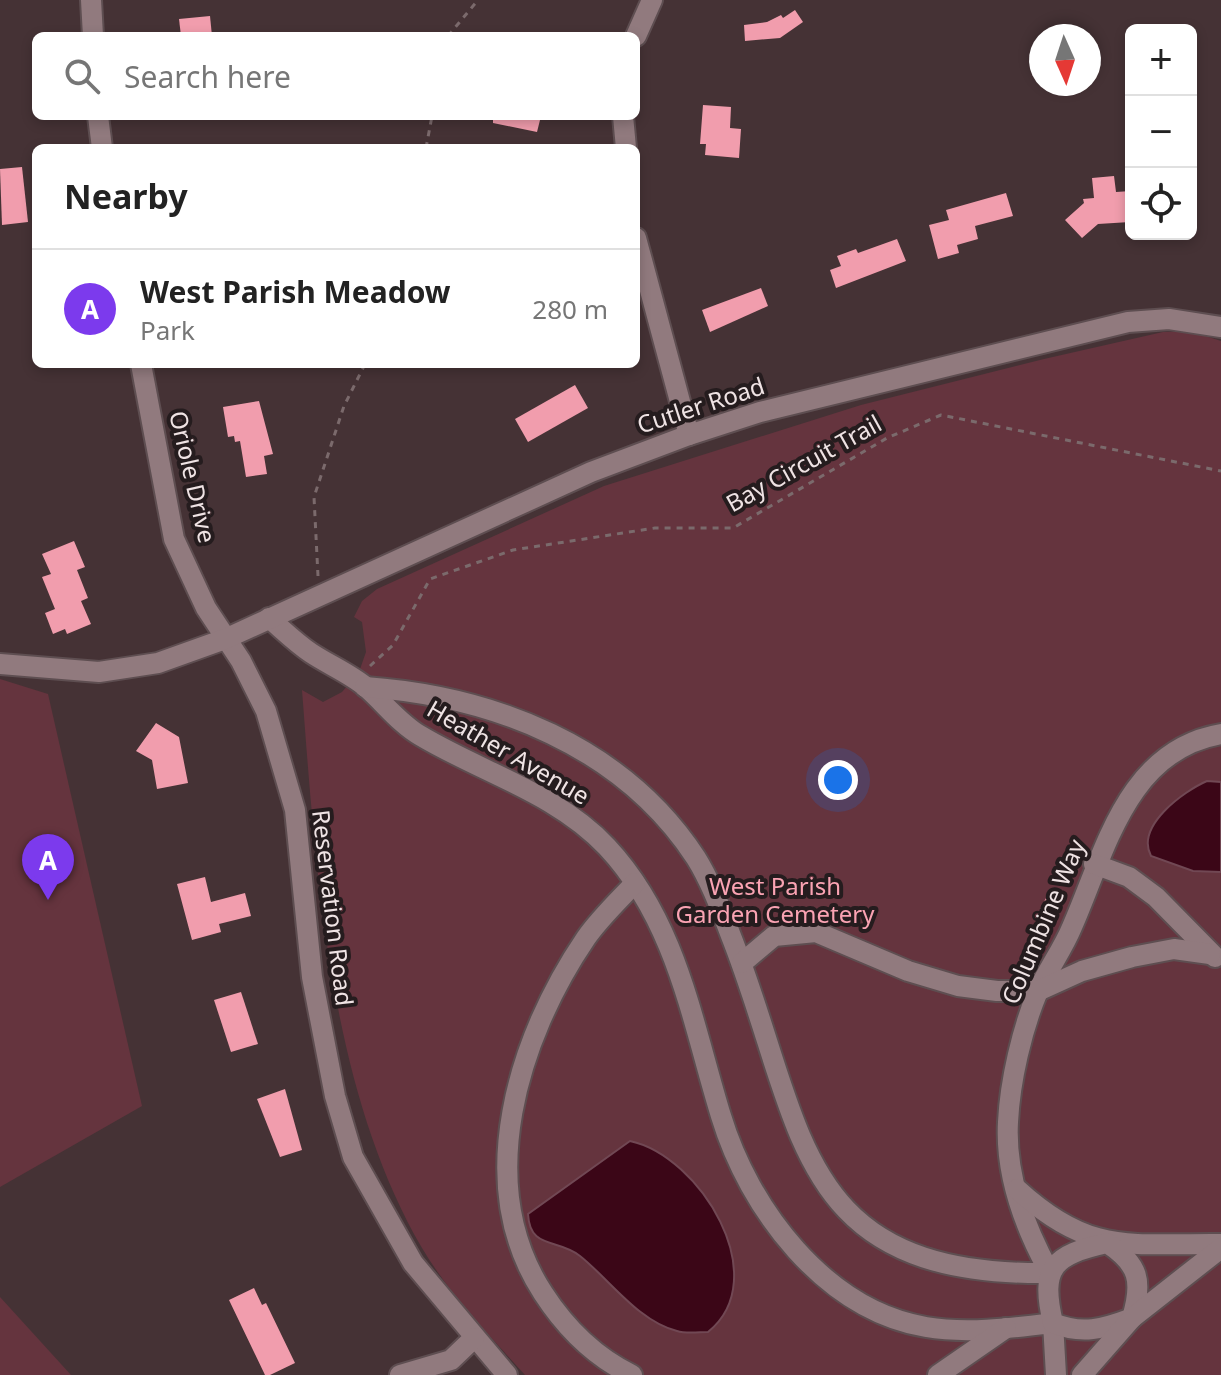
<!DOCTYPE html>
<meta charset="utf-8">
<style>
:root{--surface:#fff;--page:#f2f2f2;--text:#222;--muted:#767676;--line:#e0e0e0;--accent:#7c3aed}
body{margin:0;font-family:"Noto Sans",sans-serif;background:var(--page);color:var(--text)}
.controls{position:absolute;right:24px;top:24px;display:grid;overflow:hidden;border-radius:12px;box-shadow:0 4px 12px #0003}
.controls button{width:72px;height:72px;display:grid;place-items:center;padding:0;border:0;border-bottom:2px solid var(--line);background:var(--surface);color:var(--text);font:40px sans-serif}
.compass{position:absolute;left:1029px;top:24px;width:72px;height:72px;border-radius:50%;background:var(--surface);box-shadow:0 4px 12px #0003;rotate:177deg}
.you{position:absolute;left:838px;top:780px;width:28px;height:28px;margin:-20px;border:6px solid #fff;border-radius:50%;background:#1a73e8;box-shadow:0 0 0 12px #1a73e833}
.badge{display:grid;place-items:center;width:52px;height:52px;border-radius:50%;background:var(--accent);color:#fff;font-size:26px;font-weight:700}
.pin{position:absolute;translate:-50% -66px;filter:drop-shadow(0 2px 4px #0008)}
.pin::after{content:'';position:absolute;top:42px;width:28px;height:24px;background:inherit;clip-path:polygon(0 0,100% 0,50% 100%)}
.list{margin:0;padding:0;list-style:none}
h2{display:flex;justify-content:space-between;align-items:center;height:104px;margin:0;padding:0 32px;font-size:34px}
h2 small{font-size:26px;font-weight:400;color:var(--muted)}
.list li{display:grid;grid-template-columns:52px 1fr auto;gap:24px;align-items:center;box-sizing:border-box;height:120px;padding:0 32px;border-top:2px solid var(--line)}
.list b{display:block;font-size:30px;white-space:nowrap}
.list p{margin:0;font-size:26px;white-space:nowrap;color:var(--muted)}
.list em{font-size:26px;font-style:normal;color:var(--muted)}
.icon{flex:none;width:44px;height:44px;fill:none;stroke:currentColor;stroke-width:2;stroke-linecap:round;stroke-linejoin:round}
.map{position:relative;flex:none;width:1221px;height:1375px;overflow:hidden}
.search{position:absolute;background:var(--surface);box-shadow:0 4px 12px #0003;left:32px;top:32px;width:608px;height:88px;display:flex;align-items:center;gap:20px;box-sizing:border-box;padding:0 28px;border-radius:12px;color:var(--muted);font-size:30px}
.panel{position:absolute;background:var(--surface);box-shadow:0 4px 12px #0003;left:32px;top:144px;width:608px;height:224px;border-radius:12px}
.map>svg:first-child{display:block}
.green{fill:#65343e}
.water{fill:#3b0617;stroke:#714854;stroke-width:2}
.building{fill:#f19dad}
.lines{fill:none;stroke-linecap:round;stroke-linejoin:round}
.minor-casing{stroke:#5e4e51;stroke-width:24}
.path{stroke:#7b6a6c;stroke-width:3;stroke-dasharray:6 6;stroke-linecap:butt}
.minor{stroke:#917a7e;stroke-width:20}
.labels{text-anchor:middle;stroke-width:8;stroke-linejoin:round;paint-order:stroke}
.street-label{font-size:24px;fill:#efe3e4;stroke:#251c1e}
.park-label{font-size:24px;fill:#faa3b3;stroke:#251c1e}
</style>
<div class="map">
<svg width="1221" height="1375" viewBox="0 0 1221 1375">
<rect width="100%" height="100%" fill="#453235"/>
<!-- green -->
<g class="green">
<path d="M1190,331L1221,341V1375H525C489,1335 450,1295 422,1248C329,1089 316,872 302,690L323,702L342,692L359,672L366,652L362,622L354,617L362,601L377,589L604,486L861,405L1044,359L1163,332Z"/>
<path d="M0,679L48,694L142,1106L0,1187Z"/>
<path d="M0,1297L71,1375H0Z"/>
</g>
<!-- water -->
<g class="water">
<path d="M1207,781L1221,782V872L1193,871L1151,856C1135,826 1184,791 1207,781Z"/>
<path d="M630,1141C700,1156 775,1278 708,1332C699,1332 686,1334 677,1331C639,1322 609,1279 580,1256C557,1238 530,1250 528,1214Z"/>
</g>
<!-- building -->
<g class="building">
<path d="M795,10L803,22L780,38L745,41L744,25L767,22L781,15L783,18Z"/>
<path d="M210,16L212,36H181L179,19Z"/>
<path d="M703,105L731,107L730,128L741,129L739,158L705,155L706,144H700Z"/>
<path d="M493,116H541L537,132L493,123Z"/>
<path d="M22,167L28,222L2,225L0,169Z"/>
<path d="M1114,176L1116,192L1131,191L1130,222L1098,224L1082,238L1065,220L1084,203L1083,199L1094,198L1092,178Z"/>
<path d="M1006,193L1013,216L975,226L978,239L957,245L959,253L938,259L929,225L949,220L946,210Z"/>
<path d="M897,239L906,261L836,288L830,270L841,266L837,256L856,249L858,253Z"/>
<path d="M761,288L768,306L710,332L702,310Z"/>
<path d="M575,385L588,408L528,442L515,419Z"/>
<path d="M259,401L273,454L264,456L267,474L246,477L240,441L235,442L234,436L228,437L223,407Z"/>
<path d="M74,541L85,567L77,570L88,598L81,601L91,624L67,634L65,629L53,634L45,613L55,609L42,577L51,574L42,554Z"/>
<path d="M156,723L179,737L188,783L157,789L152,760L136,751Z"/>
<path d="M205,877L211,902L245,893L251,916L219,924L221,932L192,940L177,884Z"/>
<path d="M1049,892L1063,899L1051,923L1037,916Z"/>
<path d="M241,992L258,1044L231,1052L214,1000Z"/>
<path d="M285,1089L302,1150L280,1157L257,1099Z"/>
<path d="M254,1288L262,1305L266,1303L295,1363L270,1375H265L229,1300Z"/>
</g>
<g class="lines">
<!-- minor casing -->
<g class="minor-casing">
<g id="minor">
<path d="M91,0L93,36"/>
<path d="M636,36L652,0"/>
<path d="M98,116L102,148"/>
<path d="M623,116L626,148"/>
<path d="M636,238L689,435"/>
<path d="M141,364L174,539L206,608L241,661L266,711L295,810L312,977L335,1096L353,1157L413,1263L507,1375"/>
<path d="M269,618C283,630 296,643 311,653C329,665 351,674 367,688C385,704 400,724 421,736C483,773 556,793 607,847C677,922 692,1022 721,1116C749,1209 825,1310 926,1327C967,1334 1012,1328 1053,1323L1056,1375"/>
<path d="M0,664L99,672L158,663L225,639L591,472L689,435L760,412L1128,322L1169,319L1221,327"/>
<path d="M365,687C493,696 623,746 696,858C711,882 721,910 731,936C806,1126 791,1277 1050,1273C1025,1228 1005,1175 1008,1122C1010,1081 1022,1029 1038,991C1048,969 1063,949 1072,927C1105,853 1126,750 1221,734"/>
<path d="M1094,864L1129,877L1156,897L1215,957"/>
<path d="M742,963L774,936L816,932L908,971L958,986L997,991H1038L1082,971L1132,957L1174,949L1210,954"/>
<path d="M1017,1189C1090,1256 1130,1243 1221,1244"/>
<path d="M1107,1243C1139,1264 1143,1281 1132,1318C1103,1329 1082,1335 1053,1323C1040,1267 1053,1255 1107,1243Z"/>
<path d="M400,1375L451,1360L474,1338"/>
<path d="M632,1375C595,1357 565,1327 543,1293C472,1184 518,1038 586,938C600,918 618,901 635,883"/>
<path d="M938,1375L1006,1328"/>
<path d="M1082,1375L1132,1318L1221,1248"/>
</g>
</g>
<!-- path -->
<g class="path">
<path d="M448,36L478,0"/>
<path d="M426,148L432,116"/>
<path d="M318,576L314,497L344,406L365,364"/>
<path d="M370,666L393,645L430,579L513,550L655,528H733L887,438L941,415L1221,471"/>
</g>
<!-- minor -->
<use href="#minor" class="minor"/>
</g>
<g class="labels">
<!-- street labels -->
<g class="street-label">
<text transform="translate(701 406) rotate(-18)" y="8">Cutler Road</text>
<text transform="translate(804 464) rotate(-29)" y="8">Bay Circuit Trail</text>
<text transform="translate(192 477) rotate(77)" y="8">Oriole Drive</text>
<text transform="translate(508 753) rotate(30)" y="8">Heather Avenue</text>
<text transform="translate(332 908) rotate(83)" y="8">Reservation Road</text>
<text transform="translate(1044 922) rotate(-67)" y="8">Columbine Way</text>
</g>
<!-- park labels -->
<g class="park-label">
<text x="775" y="895">West Parish<tspan x="775" dy="28">Garden Cemetery</tspan></text>
</g>
</g>
</svg>
<div class="controls">
<button>+</button>
<button>−</button>
<button><svg class="icon" aria-label="locate" viewBox="0 0 24 24"><circle cx="12" cy="12" r="6"/><path d="M12 2v4M12 18v4M2 12h4M18 12h4"/></svg></button>
</div>
<svg class="compass" viewBox="-18 -18 36 36"><path d="M0-13l5 13h-10z" fill="#e53935"/><path d="M0 13l5-13h-10z" fill="#767676"/></svg>
<div class="you"></div>
<div class="pin badge" style="left:48px;top:900px">A</div>
<div class="search"><svg class="icon" aria-label="search" viewBox="0 0 24 24"><circle cx="10" cy="10" r="6"/><path d="M15 15l6 6"/></svg>Search here</div>
<section class="panel">
<h2>Nearby<small></small></h2>
<ul class="list">
<li><span class="badge">A</span><div><b>West Parish Meadow</b><p>Park</p></div><em>280 m</em></li>
</ul>
</section>
</div>
